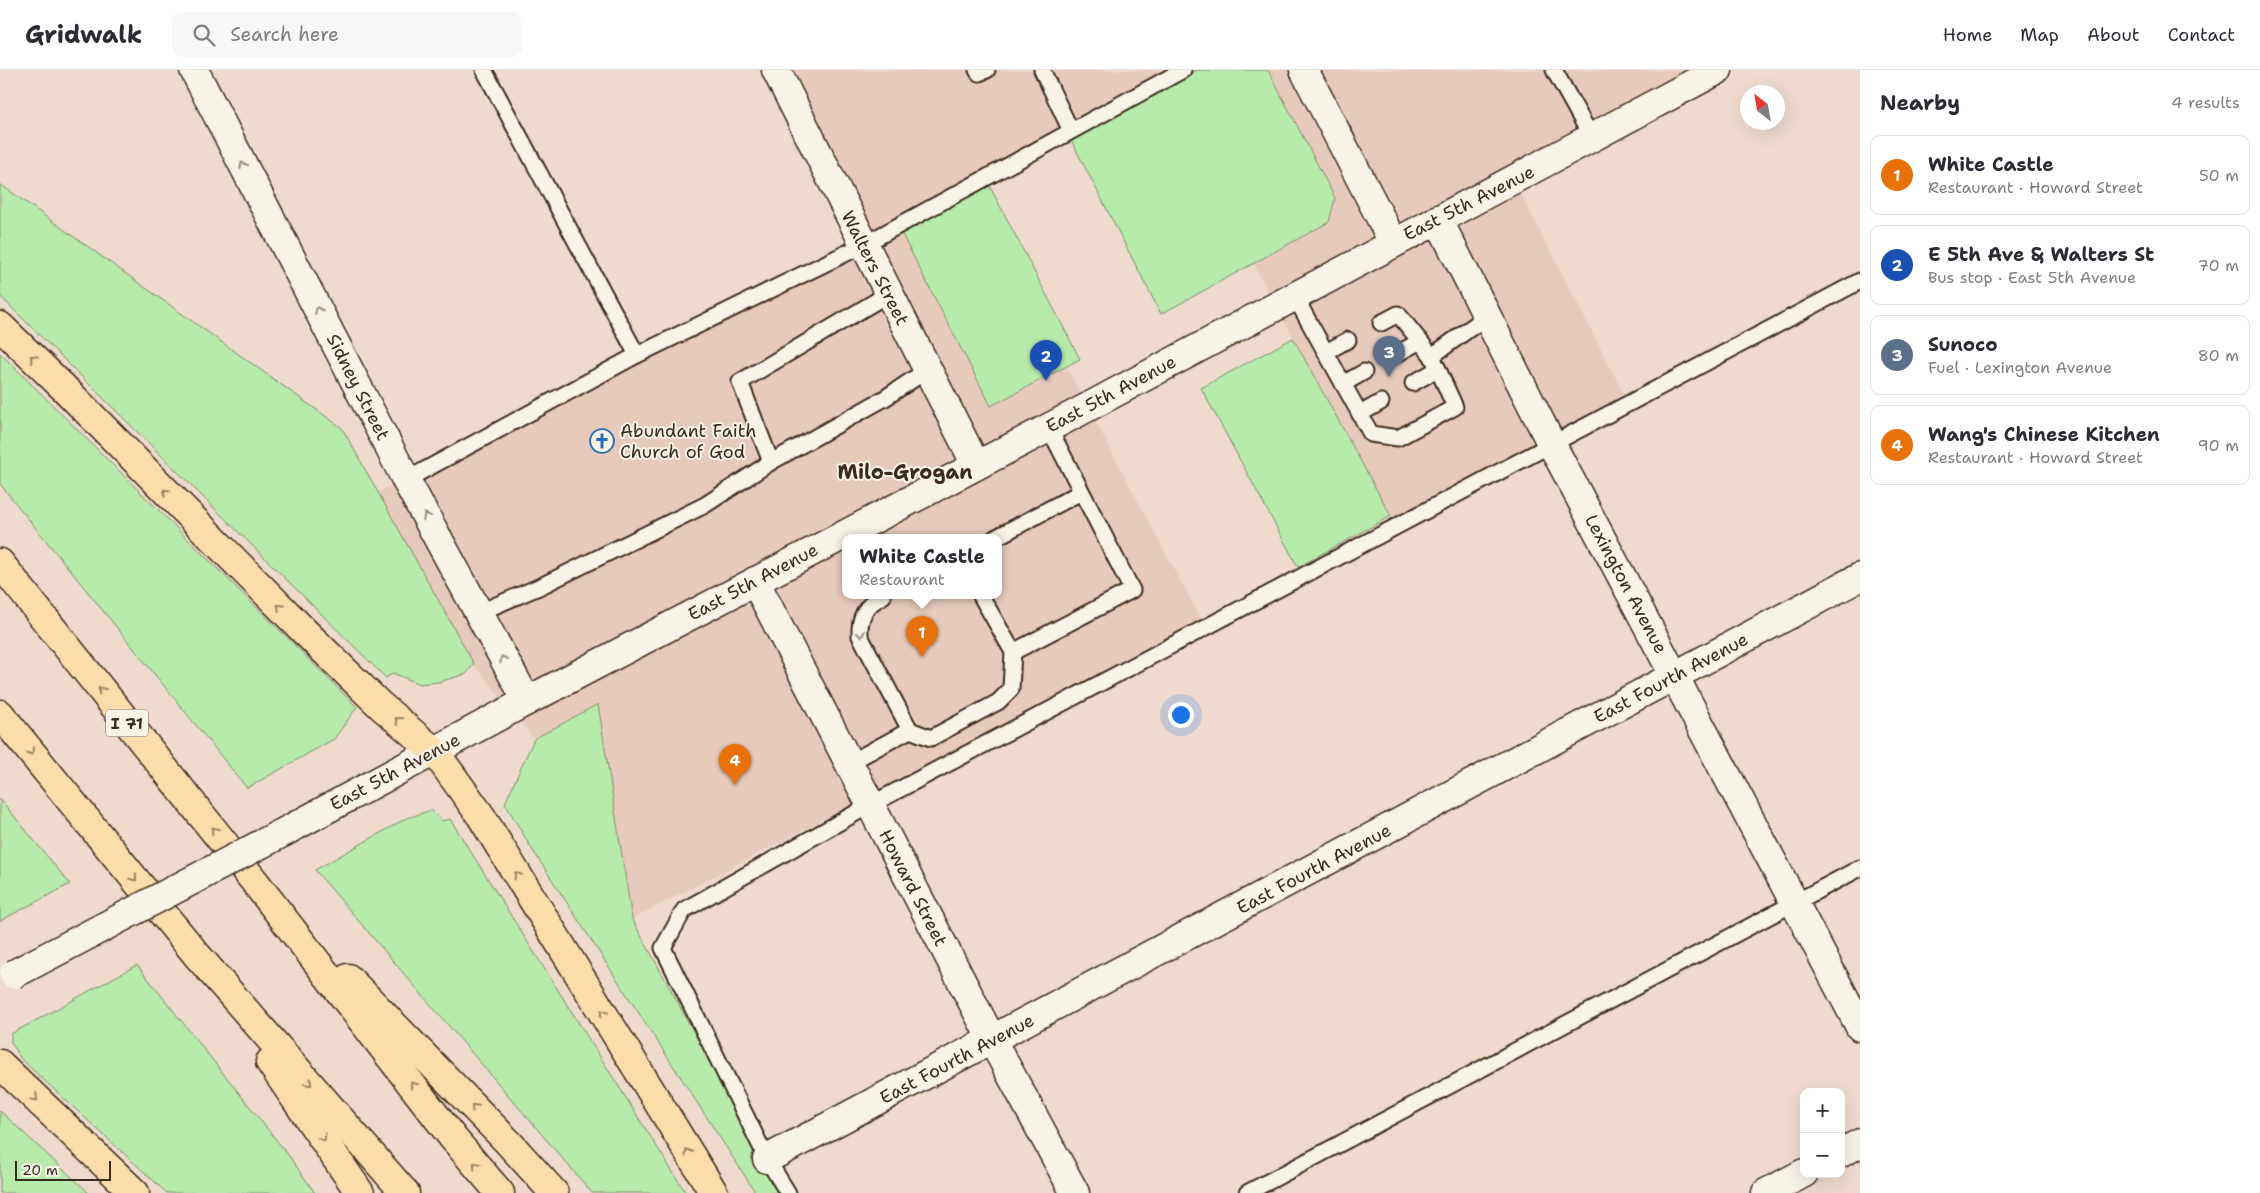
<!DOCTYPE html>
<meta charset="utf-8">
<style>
:root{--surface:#fff;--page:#f7f7f7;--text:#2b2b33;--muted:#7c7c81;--line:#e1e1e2;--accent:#7c3aed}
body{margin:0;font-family:"Shantell Sans",sans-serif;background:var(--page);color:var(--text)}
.controls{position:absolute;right:15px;bottom:15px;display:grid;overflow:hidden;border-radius:10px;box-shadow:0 5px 20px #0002}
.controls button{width:45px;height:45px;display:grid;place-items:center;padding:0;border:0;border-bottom:1px solid var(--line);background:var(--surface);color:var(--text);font:25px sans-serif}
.compass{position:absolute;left:1740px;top:15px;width:45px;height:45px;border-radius:50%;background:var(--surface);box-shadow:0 5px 20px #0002;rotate:329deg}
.scale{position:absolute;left:15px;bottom:12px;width:96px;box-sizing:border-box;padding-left:5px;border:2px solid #3b2a1e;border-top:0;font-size:14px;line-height:18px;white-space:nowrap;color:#3b2a1e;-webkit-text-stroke:4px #f7f3e8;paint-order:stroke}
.you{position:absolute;left:1180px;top:644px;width:18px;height:18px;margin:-12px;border:4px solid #fff;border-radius:50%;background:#1a73e8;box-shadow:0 0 0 8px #1a73e833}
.badge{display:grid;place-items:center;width:32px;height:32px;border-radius:50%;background:var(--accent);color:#fff;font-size:16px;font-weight:700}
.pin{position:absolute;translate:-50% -41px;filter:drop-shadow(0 1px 2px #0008)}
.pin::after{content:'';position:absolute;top:26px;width:18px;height:15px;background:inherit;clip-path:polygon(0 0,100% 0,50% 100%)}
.popup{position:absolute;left:842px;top:464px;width:160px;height:65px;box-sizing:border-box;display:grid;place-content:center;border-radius:10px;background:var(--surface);filter:drop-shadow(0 1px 4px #0005);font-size:16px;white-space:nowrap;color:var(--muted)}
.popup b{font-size:19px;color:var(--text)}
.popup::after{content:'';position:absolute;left:50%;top:100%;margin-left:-10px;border:10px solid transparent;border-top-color:var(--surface)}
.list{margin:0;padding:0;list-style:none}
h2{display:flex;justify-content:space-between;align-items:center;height:65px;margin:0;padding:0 20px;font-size:21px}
h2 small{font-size:16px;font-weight:400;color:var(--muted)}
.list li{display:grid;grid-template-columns:32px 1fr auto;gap:15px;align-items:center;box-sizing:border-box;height:80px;margin:0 10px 10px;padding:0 10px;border:1px solid var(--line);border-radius:10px}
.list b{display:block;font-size:19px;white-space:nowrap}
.list p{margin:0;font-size:16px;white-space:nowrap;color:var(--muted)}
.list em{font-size:16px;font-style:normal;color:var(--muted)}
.icon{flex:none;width:28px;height:28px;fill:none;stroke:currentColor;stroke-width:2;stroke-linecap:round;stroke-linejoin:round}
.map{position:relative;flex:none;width:1860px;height:1123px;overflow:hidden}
header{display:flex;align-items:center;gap:30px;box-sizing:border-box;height:70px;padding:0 25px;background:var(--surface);border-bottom:1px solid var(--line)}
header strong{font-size:24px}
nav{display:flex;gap:28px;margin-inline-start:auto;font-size:18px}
.search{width:350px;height:45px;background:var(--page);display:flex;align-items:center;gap:12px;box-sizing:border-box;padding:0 18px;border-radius:10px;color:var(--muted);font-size:19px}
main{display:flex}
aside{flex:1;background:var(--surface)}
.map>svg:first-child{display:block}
.built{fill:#e8cabc;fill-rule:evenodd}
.green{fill:#b7ebab;stroke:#798a64}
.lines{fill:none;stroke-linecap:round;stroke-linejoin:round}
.lane-casing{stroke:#3b2a1e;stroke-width:19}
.street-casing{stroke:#3b2a1e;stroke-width:31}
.secondary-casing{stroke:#3b2a1e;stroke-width:31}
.highway-casing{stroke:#3b2a1e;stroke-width:31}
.lane{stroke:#f7f3e8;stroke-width:15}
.street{stroke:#f7f3e8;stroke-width:28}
.secondary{stroke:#f7f3e8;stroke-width:28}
.highway{stroke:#fddcac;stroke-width:28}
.secondary-bridge-casing{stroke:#3b2a1e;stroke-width:31;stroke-linecap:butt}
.secondary-bridge{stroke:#f7f3e8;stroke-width:28}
.oneway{stroke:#998e83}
.oneway2{stroke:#9c8365}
.labels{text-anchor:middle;stroke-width:4;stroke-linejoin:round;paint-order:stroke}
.shield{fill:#f7f3e8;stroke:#73665b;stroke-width:1}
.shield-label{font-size:16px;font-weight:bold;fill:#3b2a1e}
.street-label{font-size:18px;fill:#3b2a1e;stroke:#f7f3e8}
.poi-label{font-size:18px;fill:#3b2a1e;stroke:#f7f3e8;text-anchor:start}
.quarter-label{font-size:20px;font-weight:bold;fill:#3b2a1e;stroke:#f7f3e8}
</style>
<header>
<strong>Gridwalk</strong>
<div class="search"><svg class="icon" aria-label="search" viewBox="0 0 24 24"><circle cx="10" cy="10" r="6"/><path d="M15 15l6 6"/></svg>Search here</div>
<nav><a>Home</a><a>Map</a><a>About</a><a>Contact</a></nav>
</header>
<main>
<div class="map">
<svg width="1860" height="1123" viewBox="0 0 1860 1123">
<rect width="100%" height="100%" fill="#eedbce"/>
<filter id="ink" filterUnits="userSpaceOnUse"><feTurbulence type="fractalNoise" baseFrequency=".02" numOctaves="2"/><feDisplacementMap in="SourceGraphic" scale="10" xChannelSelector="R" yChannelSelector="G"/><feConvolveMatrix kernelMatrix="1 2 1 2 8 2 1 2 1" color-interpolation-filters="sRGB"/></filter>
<g filter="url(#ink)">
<!-- built -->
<g class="built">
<path d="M779,0H1198L1071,70L988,113L991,335L1066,296L1203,553L632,849L598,634L534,669L474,594L377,423L865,169ZM846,468H998V526H846Z"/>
<path d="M1268,0H1708L1511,105L1630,335L1413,444L1391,446L1253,194L1329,152L1335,128Z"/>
</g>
<!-- green -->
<g class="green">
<path d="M1198,0H1268L1335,128L1329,152L1161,244L1071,70Z"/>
<path d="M988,113L1080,289L991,336L899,159Z"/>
<path d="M0,114L342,358L474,594L466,604L439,612L419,614L393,603L386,608L0,226Z"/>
<path d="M1293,268L1391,446L1298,497L1201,318Z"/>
<path d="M0,283L357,637L334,669L247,718L0,414Z"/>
<path d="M598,634L632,849L782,1123H756L530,776L505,733L534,669Z"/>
<path d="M0,729L70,814L0,851Z"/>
<path d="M431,740L442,751L450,749L686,1123H592L315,800L405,749Z"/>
<path d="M137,895L289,1086L315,1123H167L21,989L11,972V964Z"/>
<path d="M0,1041L89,1123H0Z"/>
</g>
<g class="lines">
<!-- lane casing -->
<g class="lane-casing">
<g id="lane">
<path d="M484,0L637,285"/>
<path d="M977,0L979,3L987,0"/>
<path d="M1042,0L1071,61"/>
<path d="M1554,0L1592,68"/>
<path d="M1294,225L1371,364L1398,368L1455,337L1432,286L1487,246"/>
<path d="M1381,253L1398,244L1432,286"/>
<path d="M1326,282L1348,270"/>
<path d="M1397,284L1420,271"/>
<path d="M1413,313L1438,299"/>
<path d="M1343,314L1364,302"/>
<path d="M1360,344L1381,332"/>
<path d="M771,392L740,312L888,224"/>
<path d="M406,410L637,285L863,175L1183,0"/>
<path d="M995,468L1081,422"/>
<path d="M883,526C865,535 859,547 860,566L910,660"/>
<path d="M478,543L541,516L705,435L771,392L885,328L927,300"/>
<path d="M1013,582L1132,520L1049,358"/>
<path d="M849,693L910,660L931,668L998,632L1011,619L1013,582L981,526"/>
<path d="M788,1123L767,1089L663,878L684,840L870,735L1860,211"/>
<path d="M1247,1123L1860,798"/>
</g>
</g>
<!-- street casing -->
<g class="street-casing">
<g id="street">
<path d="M194,0L406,410L527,631"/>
<path d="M776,0L976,395"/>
<path d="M1304,0L1393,172"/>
<path d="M1438,149L1552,375L1860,957"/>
<path d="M755,511L992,970L1075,1123"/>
<path d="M1841,1083L1860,1073"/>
<path d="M767,1089L1860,507"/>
<path d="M1766,1123L1804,1103"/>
</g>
</g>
<!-- secondary casing -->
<g class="secondary-casing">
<path id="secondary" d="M286,761L527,631L1075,344L1718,0"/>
</g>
<!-- highway casing -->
<g class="highway-casing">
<g id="highway">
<path d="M0,256L66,320L304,561L381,636L435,682L481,746L714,1123"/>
<path d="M0,493L255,812L453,1068L500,1123"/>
<path d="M0,644L196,884L405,1123"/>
<path d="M348,908L508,1072L554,1123"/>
<path d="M270,992L360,1123"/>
<path d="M0,994L135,1123"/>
</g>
</g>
<!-- lane -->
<use href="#lane" class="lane"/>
<!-- street -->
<use href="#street" class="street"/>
<!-- secondary -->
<use href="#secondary" class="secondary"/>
<!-- highway -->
<use href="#highway" class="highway"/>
<!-- secondary-bridge casing -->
<g class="secondary-bridge-casing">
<path id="secondary-bridge" d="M14,904L286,761"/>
</g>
<!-- secondary-bridge -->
<use href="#secondary-bridge" class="secondary-bridge"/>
</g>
<!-- one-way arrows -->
<defs><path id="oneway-chevron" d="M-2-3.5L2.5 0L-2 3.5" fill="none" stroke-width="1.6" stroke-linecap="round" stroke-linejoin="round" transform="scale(1.25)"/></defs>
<g class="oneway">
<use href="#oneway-chevron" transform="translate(243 95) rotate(-117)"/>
<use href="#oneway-chevron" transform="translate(318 240) rotate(-117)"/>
<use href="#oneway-chevron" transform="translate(426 446) rotate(-119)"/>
<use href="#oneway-chevron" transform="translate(861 564) rotate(77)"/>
<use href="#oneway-chevron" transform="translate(503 589) rotate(-119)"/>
</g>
<g class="oneway2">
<use href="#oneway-chevron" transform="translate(33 288) rotate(-136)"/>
<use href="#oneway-chevron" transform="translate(166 422) rotate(-135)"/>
<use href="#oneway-chevron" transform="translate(280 537) rotate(-135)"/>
<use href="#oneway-chevron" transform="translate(101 620) rotate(-129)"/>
<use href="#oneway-chevron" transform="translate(398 650) rotate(-139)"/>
<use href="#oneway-chevron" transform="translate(31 682) rotate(51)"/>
<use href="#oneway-chevron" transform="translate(214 760) rotate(-129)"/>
<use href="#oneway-chevron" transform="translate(517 805) rotate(-122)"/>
<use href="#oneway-chevron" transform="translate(134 808) rotate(51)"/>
<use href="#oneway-chevron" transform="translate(603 943) rotate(-122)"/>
<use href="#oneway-chevron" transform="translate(309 1013) rotate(49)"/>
<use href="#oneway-chevron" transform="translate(413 1015) rotate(-128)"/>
<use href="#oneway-chevron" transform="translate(35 1028) rotate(44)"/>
<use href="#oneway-chevron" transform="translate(474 1037) rotate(-134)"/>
<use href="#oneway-chevron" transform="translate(323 1068) rotate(56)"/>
<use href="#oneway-chevron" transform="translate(688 1082) rotate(-122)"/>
<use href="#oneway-chevron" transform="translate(476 1095) rotate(-130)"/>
</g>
</g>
<!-- icons -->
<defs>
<g id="church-ring" transform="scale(1.25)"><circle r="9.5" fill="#f7f3e8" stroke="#1f6fb2" stroke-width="1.5"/><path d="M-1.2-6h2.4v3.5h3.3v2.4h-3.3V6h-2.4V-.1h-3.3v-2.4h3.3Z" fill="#1f6fb2"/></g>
</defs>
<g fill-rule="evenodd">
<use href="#church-ring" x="602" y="371"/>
</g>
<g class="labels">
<!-- shield labels -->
<rect class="shield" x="106" y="639.5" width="42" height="27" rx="4"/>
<g class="shield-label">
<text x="127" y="659">I 71</text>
</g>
<!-- street labels -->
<g class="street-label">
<text transform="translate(1469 133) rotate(-27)" y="6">East 5th Avenue</text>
<text transform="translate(875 198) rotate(63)" y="6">Walters Street</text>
<text transform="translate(358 317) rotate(63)" y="6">Sidney Street</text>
<text transform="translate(1111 324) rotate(-28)" y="6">East 5th Avenue</text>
<text transform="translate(753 512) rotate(-28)" y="6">East 5th Avenue</text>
<text transform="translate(1626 514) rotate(62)" y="6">Lexington Avenue</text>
<text transform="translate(1671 608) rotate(-28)" y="6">East Fourth Avenue</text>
<text transform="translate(395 702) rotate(-28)" y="6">East 5th Avenue</text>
<text transform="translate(1314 799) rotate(-28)" y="6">East Fourth Avenue</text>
<text transform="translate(913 818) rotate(63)" y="6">Howard Street</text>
<text transform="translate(957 989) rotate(-28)" y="6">East Fourth Avenue</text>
</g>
<!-- poi labels -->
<g class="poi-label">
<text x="620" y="367">Abundant Faith<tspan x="620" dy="21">Church of God</tspan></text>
</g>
<!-- quarter labels -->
<g class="quarter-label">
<text x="905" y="409">Milo-Grogan</text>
</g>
</g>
</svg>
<div class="controls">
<button>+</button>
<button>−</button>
</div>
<svg class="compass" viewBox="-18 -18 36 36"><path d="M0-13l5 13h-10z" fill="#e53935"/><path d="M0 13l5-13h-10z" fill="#7c7c81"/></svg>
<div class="scale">20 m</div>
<div class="you"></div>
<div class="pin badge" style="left:922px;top:587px;background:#e8710a">1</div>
<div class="popup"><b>White Castle</b>Restaurant</div>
<div class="pin badge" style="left:1046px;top:311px;background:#1a4fb4">2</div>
<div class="pin badge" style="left:1389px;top:307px;background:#5c6f8a">3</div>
<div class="pin badge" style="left:735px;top:715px;background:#e8710a">4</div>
</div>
<aside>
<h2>Nearby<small>4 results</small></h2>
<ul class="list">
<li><span class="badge" style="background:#e8710a">1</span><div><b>White Castle</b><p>Restaurant · Howard Street</p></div><em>50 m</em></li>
<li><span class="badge" style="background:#1a4fb4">2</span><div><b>E 5th Ave &amp; Walters St</b><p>Bus stop · East 5th Avenue</p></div><em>70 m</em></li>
<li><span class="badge" style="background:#5c6f8a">3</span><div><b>Sunoco</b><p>Fuel · Lexington Avenue</p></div><em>80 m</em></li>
<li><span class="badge" style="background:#e8710a">4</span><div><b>Wang's Chinese Kitchen</b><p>Restaurant · Howard Street</p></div><em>90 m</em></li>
</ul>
</aside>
</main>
